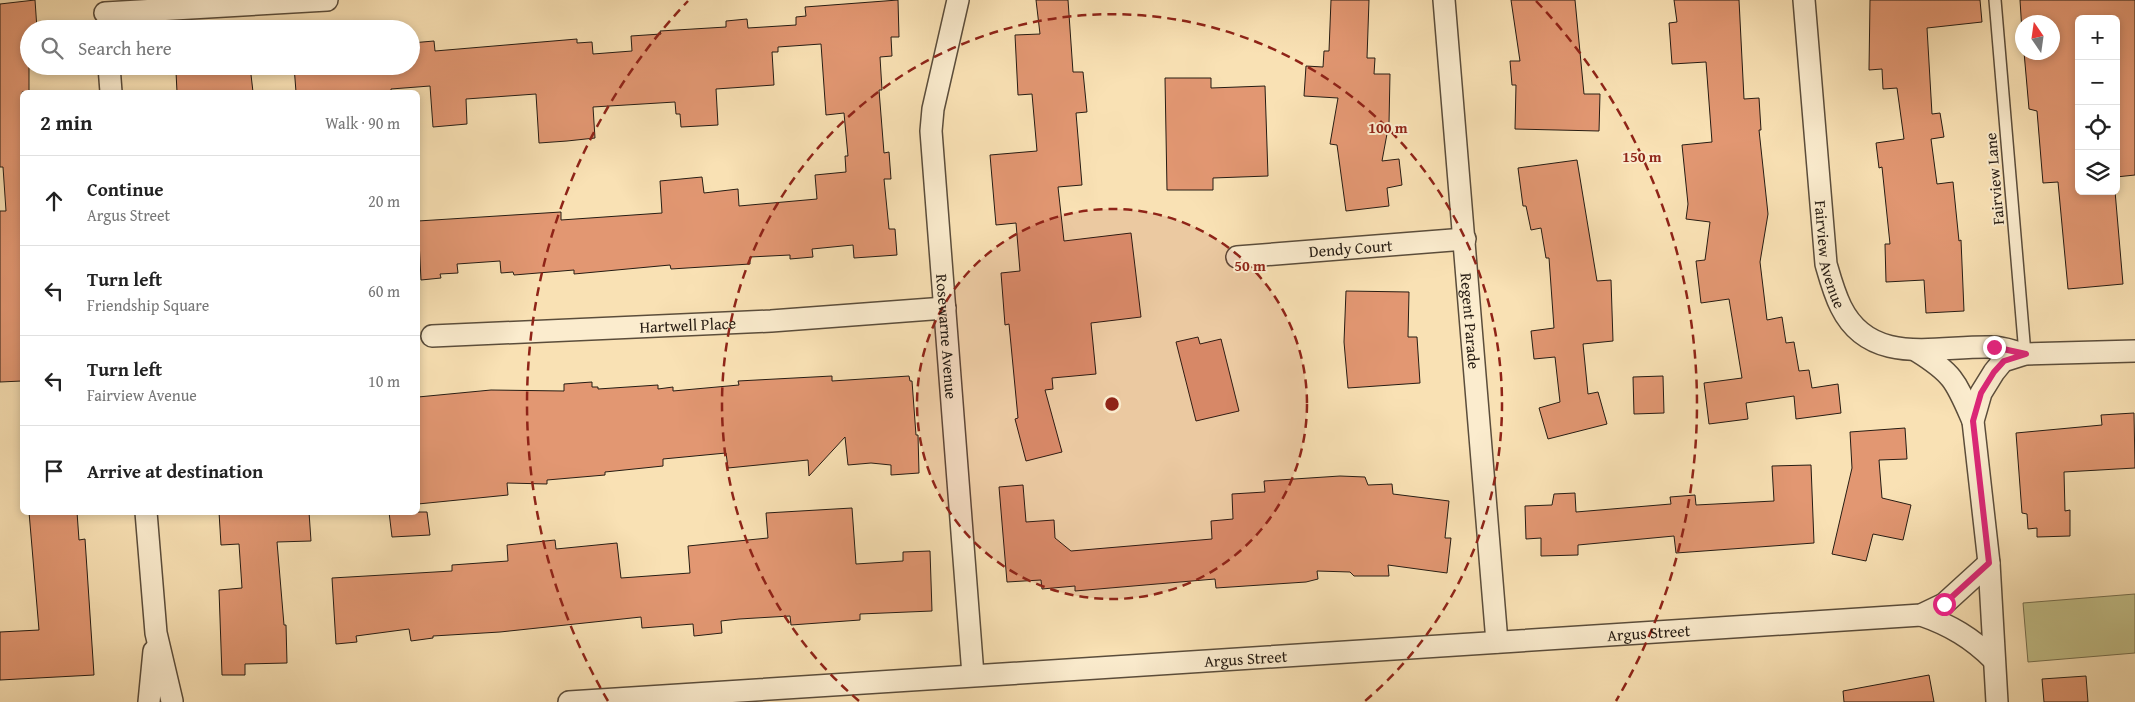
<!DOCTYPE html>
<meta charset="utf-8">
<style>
:root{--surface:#fff;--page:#f2f2f2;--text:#222;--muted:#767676;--line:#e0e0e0}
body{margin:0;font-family:"Gentium Book Plus",serif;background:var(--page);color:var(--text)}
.controls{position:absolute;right:15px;top:15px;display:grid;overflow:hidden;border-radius:8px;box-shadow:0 2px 8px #0003}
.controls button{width:45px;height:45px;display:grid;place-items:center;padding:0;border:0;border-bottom:1px solid var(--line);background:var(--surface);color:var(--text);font:25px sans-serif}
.compass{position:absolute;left:2015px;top:15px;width:45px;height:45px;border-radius:50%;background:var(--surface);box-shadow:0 2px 8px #0003;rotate:347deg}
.stop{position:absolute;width:15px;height:15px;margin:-11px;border:4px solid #db2777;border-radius:50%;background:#fff}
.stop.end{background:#db2777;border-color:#fff;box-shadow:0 1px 5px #0008}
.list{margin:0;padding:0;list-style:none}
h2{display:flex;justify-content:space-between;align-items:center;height:65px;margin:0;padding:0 20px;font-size:21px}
h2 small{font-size:16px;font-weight:400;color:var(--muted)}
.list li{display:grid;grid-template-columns:32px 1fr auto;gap:15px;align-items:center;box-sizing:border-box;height:90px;padding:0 20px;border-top:1px solid var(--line)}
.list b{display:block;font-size:19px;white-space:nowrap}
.list p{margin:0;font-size:16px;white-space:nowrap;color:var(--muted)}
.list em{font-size:16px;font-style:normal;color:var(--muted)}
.icon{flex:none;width:28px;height:28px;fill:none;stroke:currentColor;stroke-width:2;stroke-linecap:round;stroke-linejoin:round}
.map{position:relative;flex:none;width:2135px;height:702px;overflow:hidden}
.search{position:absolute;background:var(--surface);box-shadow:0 2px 8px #0003;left:20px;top:20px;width:400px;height:55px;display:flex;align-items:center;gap:12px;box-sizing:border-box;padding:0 18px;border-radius:28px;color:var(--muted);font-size:19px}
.panel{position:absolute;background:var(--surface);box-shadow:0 2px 8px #0003;left:20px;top:90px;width:400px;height:425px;border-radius:8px}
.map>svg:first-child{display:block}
.green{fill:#c3c18a;stroke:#746e4e}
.building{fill:#e29772;stroke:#261c13}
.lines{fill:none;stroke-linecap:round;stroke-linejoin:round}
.lane-casing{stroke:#5b4d3b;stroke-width:14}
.street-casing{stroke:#5b4d3b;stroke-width:24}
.lane{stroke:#fbecce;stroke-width:11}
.street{stroke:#fbecce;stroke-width:21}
.route{stroke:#db2777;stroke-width:6}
.ring{fill:none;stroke:#8f2418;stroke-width:2.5;stroke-dasharray:9 6}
.labels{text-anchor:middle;stroke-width:4;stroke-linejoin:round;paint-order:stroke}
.street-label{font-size:16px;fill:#261c13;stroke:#fbecce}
.centre{fill:#8f2418;stroke:#fbecce;stroke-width:2.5}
.ring-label{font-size:15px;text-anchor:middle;font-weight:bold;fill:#8f2418;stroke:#fbecce;stroke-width:4;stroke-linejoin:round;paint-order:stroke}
</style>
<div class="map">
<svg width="2135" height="702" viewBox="0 0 2135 702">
<rect width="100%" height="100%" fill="#f9e1b4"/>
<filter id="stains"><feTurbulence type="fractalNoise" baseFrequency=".004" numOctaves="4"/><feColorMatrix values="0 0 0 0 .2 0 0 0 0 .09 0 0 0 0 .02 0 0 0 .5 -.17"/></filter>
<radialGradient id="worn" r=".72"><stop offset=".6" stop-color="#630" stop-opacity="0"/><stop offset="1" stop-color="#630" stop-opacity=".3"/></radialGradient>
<!-- green -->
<path class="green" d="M2135,594V653L2028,662L2023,603Z"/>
<!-- building -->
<g class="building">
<path d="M35,0L37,29H29V92H22V381L0,382V211H6L3,167H0V4Z"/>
<path d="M898,0L899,37H891L892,56L880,57L882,90H879L884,153L889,152L891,179H884L889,229H895L897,255L854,258L853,245L812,249L813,257L790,259V255L750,257V264L671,269L670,265L574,274V270L514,275L513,272L501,273L500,261L457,264L458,273L440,274L441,278L421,280L418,221L561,212V220L662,213L660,181L702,177L704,193L738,189L739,206L817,199L815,175L846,172L845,156H848L844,113L826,115L821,44L778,47V52H772L774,85L716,89L718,125L681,127L680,114H676L675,102L593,107L595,138L567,141L539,143L536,94L466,99L467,124L433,127L430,86L391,89V92H296L294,66H411V43L434,41L435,51L577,39V43L592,42L593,54L632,51L631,36L661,34L660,31L726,27V21L747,19L748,28L796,25V17L806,16L805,7Z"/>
<path d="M1036,0H1068L1073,72H1083L1087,112L1076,113L1082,185L1058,187L1064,241L1131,233L1141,317L1091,323L1096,374L1052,378L1053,389L1045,390L1062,452L1026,461L1015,419L1018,418L1009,324L1005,325L1001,273L1020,271L1016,223L996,225L990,155L1037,151L1032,94L1018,95L1015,35L1040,34Z"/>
<path d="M1331,0H1369L1367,58H1375L1374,74H1390L1389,123L1382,161L1399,159L1402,185L1387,188L1389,206L1346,211L1337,145L1330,144L1338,98L1304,96L1306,66L1323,67L1324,51H1329Z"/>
<path d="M1511,0H1575L1584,94H1600L1599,131L1515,129L1516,85H1512L1510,61H1520Z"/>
<path d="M1674,0H1739L1744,99L1759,98L1761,130H1759L1768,214L1760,262L1767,320L1782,317L1786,343L1794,342L1799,371L1809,370L1812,388L1838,384L1841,413L1796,419L1794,396L1746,403L1748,419L1709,424L1704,383L1742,378L1729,299L1701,303L1696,261L1705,260L1710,222L1686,219L1688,204L1682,145L1712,142L1706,62L1672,64L1669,23L1677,22Z"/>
<path d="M1870,0H1980L1982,22L1927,28L1932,114L1940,113L1944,137L1931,139L1937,184L1953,182L1959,241L1961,240L1964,311L1926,313L1924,280L1886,282L1885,244H1890L1882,167L1879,168L1876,143L1904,139L1897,88L1883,89L1882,69L1869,70Z"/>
<path d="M2020,0H2135V175L2116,177V19H2079V191H2115L2123,284L2068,289L2058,182L2043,183L2037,111L2029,109L2024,52H2052V22H2022V32Z"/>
<path d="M185,66H250L253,92H177L176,72L185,71Z"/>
<path d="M1165,78H1211V88L1265,86L1268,176L1213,178V190H1167Z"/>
<path d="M1577,160L1597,281L1611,280L1613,341L1583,344L1588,394L1598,392L1607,424L1548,439L1539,408L1560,402L1555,357L1534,359L1531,331L1554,328L1549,258H1546L1541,228L1531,230L1526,206H1523L1518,168Z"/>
<path d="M1346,291L1409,292L1408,337H1417L1420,383L1348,388L1344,342Z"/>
<path d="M1198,337L1200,344L1221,339L1239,411L1196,421L1176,342Z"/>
<path d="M832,376V381L909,376L910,381H912L916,435H918L919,473L891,475V465L871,463L848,465L845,437L809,476L808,460L728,468L726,453L663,459V466L605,472V475L547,480V484L507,483L508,495L418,504V397L491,390L564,391V384L592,382V387H598V389L658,385V389L673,387V391L739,385L738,381Z"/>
<path d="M1663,376L1664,413L1634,414L1633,377Z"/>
<path d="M2134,413L2135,468L2064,472L2065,511L2070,510V536L2037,537V528L2028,529L2027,514L2022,513L2016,433L2102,425L2101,415Z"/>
<path d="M1905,428L1907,459L1879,460L1882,498L1911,505L1903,540L1873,534L1866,561L1832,554L1852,468L1850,432Z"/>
<path d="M1811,465L1814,543L1676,553L1674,536L1578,545V555L1541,556V538L1526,539L1525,506L1552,505L1554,494L1575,493L1576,512L1671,504L1670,497L1695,495L1696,505L1774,501L1772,466Z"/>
<path d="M1340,476L1365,477L1368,485L1392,484L1393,494L1449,501L1445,538H1451L1447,573L1388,565L1389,576H1354L1350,572L1317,571L1318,579L1306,582L1216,588L1215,579L1075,591V586L1042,589L1041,580L1007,582L999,487L1023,485L1026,522L1054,520L1055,538L1071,551L1212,539L1211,521L1233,519L1232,494L1265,492L1264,481Z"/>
<path d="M852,508L856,564L903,561V552L930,551L932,611L860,614V620L791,625L790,616L739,619L721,621L722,633L694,636L693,624L642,628L641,617L500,632L433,636V638L411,641L409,629L356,636L357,642L336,644L332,578L452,571V565L508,561L507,545L555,540L556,549L617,543L621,578L690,573L688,546L768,538L766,513Z"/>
<path d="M29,512H77L79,540L85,539L94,675L0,680V632L39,630Z"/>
<path d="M219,512H309L311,541L277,542L284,625H286L287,663L245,664V675H222L219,590L242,588L239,544L221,545Z"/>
<path d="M389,512H427L430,535L392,537Z"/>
<path d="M1929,675L1934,702H1844L1843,691Z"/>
<path d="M2086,676L2088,702H2044L2042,679Z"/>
</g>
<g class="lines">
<!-- lane casing -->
<g class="lane-casing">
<path id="lane" d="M1995,0L2025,354"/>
</g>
<!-- street casing -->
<g class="street-casing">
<g id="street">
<path id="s1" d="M958,0L933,109L931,131L973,675"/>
<path id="s2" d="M1444,0L1497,642"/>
<path id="s3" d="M1804,0L1826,264C1830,278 1834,293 1841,307C1871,368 1939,345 1992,347C2003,347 2015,352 2025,354"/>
<path d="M105,13L327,0"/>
<path d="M109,66L111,92"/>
<path id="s4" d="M1237,257L1465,239"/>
<path id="s5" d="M432,336L771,321L945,308"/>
<path d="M1917,351C1954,374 1956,382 1973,421"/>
<path d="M146,512L156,633L172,701"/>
<path d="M1921,615C1950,625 1972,638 1994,660"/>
<path d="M149,702L154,651"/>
<path id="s6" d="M569,702L1921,615L1944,604L1989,563"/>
<path d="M1997,702L1989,563L1973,421L1981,393L1994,372L2003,361L2025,354L2135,351"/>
</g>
</g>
<!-- lane -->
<use href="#lane" class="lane"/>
<!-- street -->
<use href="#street" class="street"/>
</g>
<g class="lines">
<!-- route -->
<path class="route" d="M1944,604L1989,563L1973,421L1981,393L1994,372L2004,361L2026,354L1994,347"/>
</g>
<!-- distance rings -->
<circle cx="1112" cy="404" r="195" fill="#8f2418" fill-opacity=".12"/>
<g class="ring">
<circle cx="1112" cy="404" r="195"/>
<path d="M859 701A390 390 0 1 1 1365 701"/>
<path d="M608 701A585 585 0 0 1 688 1M1536 1A585 585 0 0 1 1616 701"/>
</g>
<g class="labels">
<!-- street labels -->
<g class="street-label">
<text transform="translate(1994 179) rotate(-95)" y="6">Fairview Lane</text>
<text dy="6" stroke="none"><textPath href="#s4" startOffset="114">Dendy Court</textPath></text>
<text dy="6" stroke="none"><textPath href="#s3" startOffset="256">Fairview Avenue</textPath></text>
<text dy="6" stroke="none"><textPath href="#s2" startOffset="322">Regent Parade</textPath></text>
<text dy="6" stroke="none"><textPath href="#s5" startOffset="256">Hartwell Place</textPath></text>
<text dy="6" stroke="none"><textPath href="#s1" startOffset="340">Rosewarne Avenue</textPath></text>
<text dy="6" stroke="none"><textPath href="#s6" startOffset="1082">Argus Street</textPath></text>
<text dy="6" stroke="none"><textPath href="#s6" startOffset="678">Argus Street</textPath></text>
</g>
</g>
<circle cx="1112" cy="404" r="8" class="centre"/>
<g class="ring-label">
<text x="1388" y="133">100 m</text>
<text x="1642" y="162">150 m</text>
<text x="1250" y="271">50 m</text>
</g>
<rect width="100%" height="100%" filter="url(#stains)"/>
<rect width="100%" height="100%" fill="url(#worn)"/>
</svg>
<div class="controls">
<button>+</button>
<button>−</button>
<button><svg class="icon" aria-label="locate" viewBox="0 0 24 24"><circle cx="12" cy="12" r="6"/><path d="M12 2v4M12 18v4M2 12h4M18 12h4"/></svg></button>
<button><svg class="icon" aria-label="layers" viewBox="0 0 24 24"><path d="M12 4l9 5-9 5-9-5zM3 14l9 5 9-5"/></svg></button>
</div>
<svg class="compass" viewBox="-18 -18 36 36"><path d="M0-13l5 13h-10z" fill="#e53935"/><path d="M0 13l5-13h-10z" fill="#767676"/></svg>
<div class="stop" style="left:1944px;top:604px"></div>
<div class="stop end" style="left:1994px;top:347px"></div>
<div class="search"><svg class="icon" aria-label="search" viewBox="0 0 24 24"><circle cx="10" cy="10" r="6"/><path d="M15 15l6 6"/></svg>Search here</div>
<section class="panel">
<h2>2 min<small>Walk · 90 m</small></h2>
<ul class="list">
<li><svg class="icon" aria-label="ahead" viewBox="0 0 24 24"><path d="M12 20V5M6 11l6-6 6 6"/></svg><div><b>Continue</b><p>Argus Street</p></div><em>20 m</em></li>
<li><svg class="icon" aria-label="left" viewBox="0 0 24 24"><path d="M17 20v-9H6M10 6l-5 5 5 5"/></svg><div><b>Turn left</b><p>Friendship Square</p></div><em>60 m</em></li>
<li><svg class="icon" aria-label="left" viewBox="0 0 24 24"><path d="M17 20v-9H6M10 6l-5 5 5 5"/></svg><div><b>Turn left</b><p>Fairview Avenue</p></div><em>10 m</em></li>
<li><svg class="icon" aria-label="arrive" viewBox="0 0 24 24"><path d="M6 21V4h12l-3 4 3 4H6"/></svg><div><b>Arrive at destination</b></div></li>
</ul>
</section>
</div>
